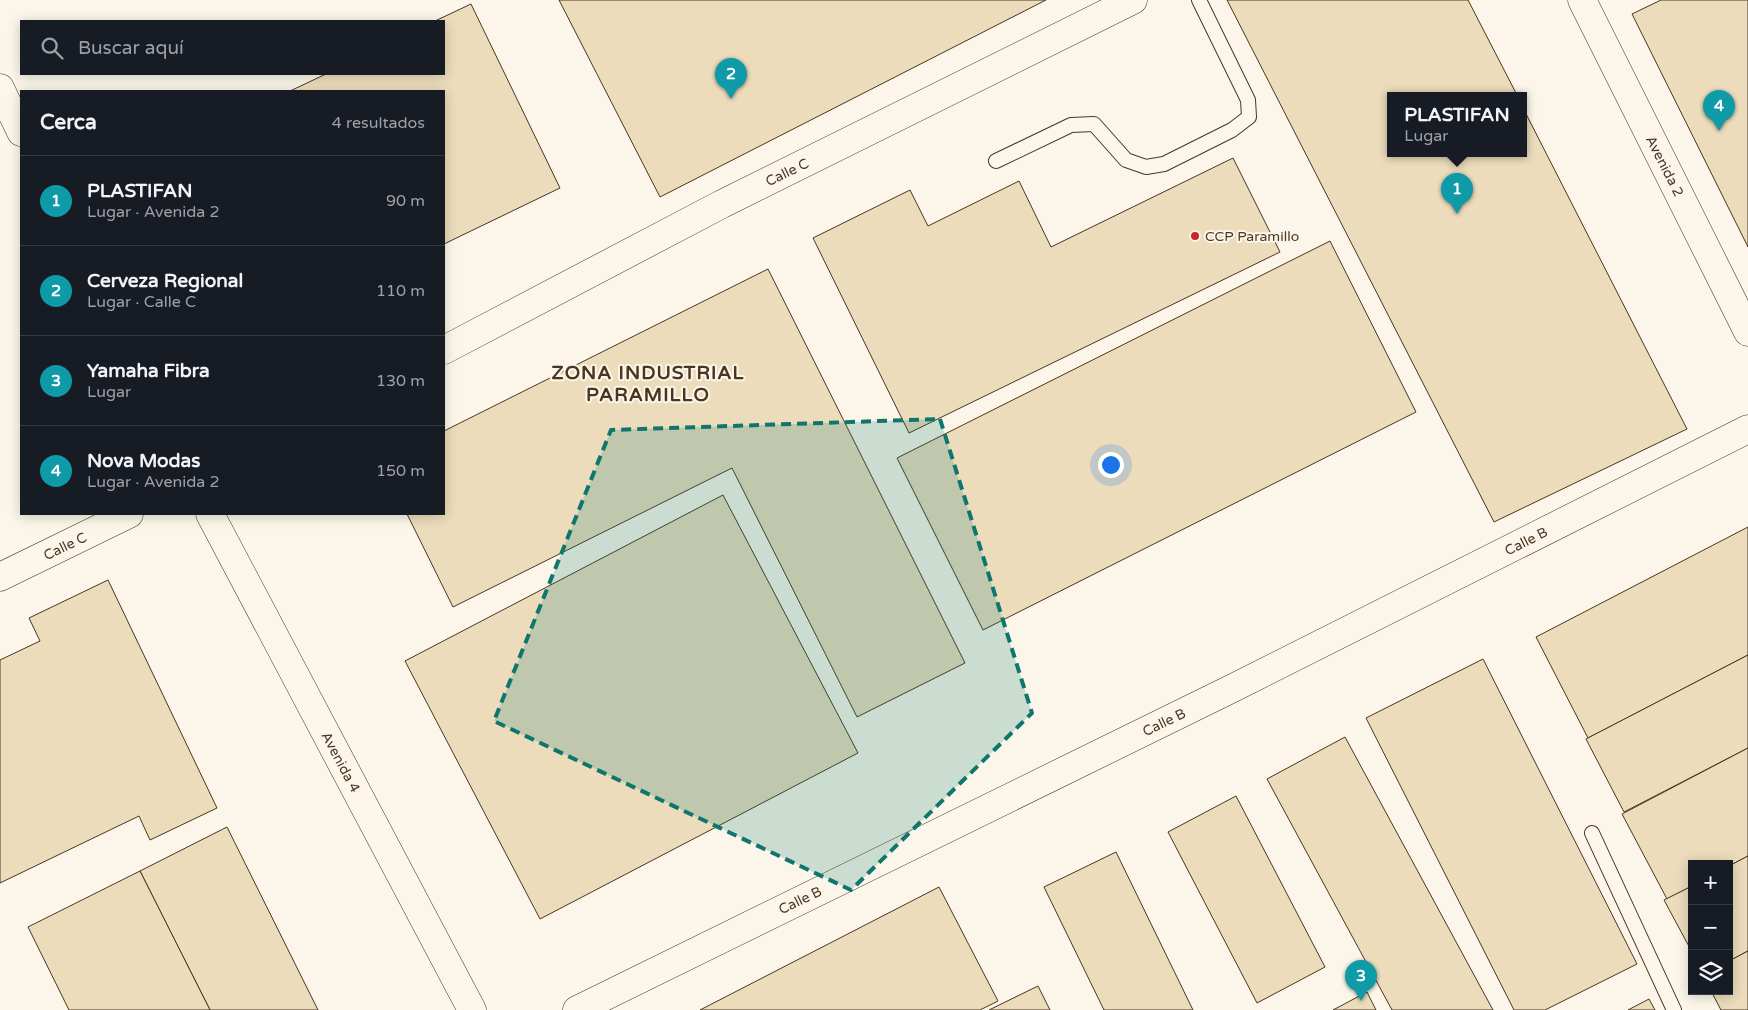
<!DOCTYPE html>
<html lang="es">
<meta charset="utf-8">
<style>
:root{--surface:#171b24;--page:#20242c;--text:#f1f3f6;--muted:#9ea1a6;--line:#363941;--accent:#c62828}
body{margin:0;font-family:"Varela Round",sans-serif;background:var(--page);color:var(--text)}
.controls{position:absolute;right:15px;bottom:15px;display:grid;overflow:hidden;border-radius:0px;box-shadow:0 2px 12px #0003}
.controls button{width:45px;height:45px;display:grid;place-items:center;padding:0;border:0;border-bottom:1px solid var(--line);background:var(--surface);color:var(--text);font:25px sans-serif}
.you{position:absolute;left:1110px;top:464px;width:18px;height:18px;margin:-12px;border:4px solid #fff;border-radius:50%;background:#1a73e8;box-shadow:0 0 0 8px #1a73e833}
.badge{display:grid;place-items:center;width:32px;height:32px;border-radius:50%;background:var(--accent);color:#fff;font-size:16px;font-weight:700}
.pin{position:absolute;translate:-50% -41px;filter:drop-shadow(0 1px 2px #0008)}
.pin::after{content:'';position:absolute;top:26px;width:18px;height:15px;background:inherit;clip-path:polygon(0 0,100% 0,50% 100%)}
.popup{position:absolute;left:1387px;top:92px;width:140px;height:65px;box-sizing:border-box;display:grid;place-content:center;border-radius:0px;background:var(--surface);filter:drop-shadow(0 1px 4px #0005);font-size:16px;white-space:nowrap;color:var(--muted)}
.popup b{font-size:19px;color:var(--text)}
.popup::after{content:'';position:absolute;left:50%;top:100%;margin-left:-10px;border:10px solid transparent;border-top-color:var(--surface)}
.list{margin:0;padding:0;list-style:none}
h2{display:flex;justify-content:space-between;align-items:center;height:65px;margin:0;padding:0 20px;font-size:21px}
h2 small{font-size:16px;font-weight:400;color:var(--muted)}
.list li{display:grid;grid-template-columns:32px 1fr auto;gap:15px;align-items:center;box-sizing:border-box;height:90px;padding:0 20px;border-top:1px solid var(--line)}
.list b{display:block;font-size:19px;white-space:nowrap}
.list p{margin:0;font-size:16px;white-space:nowrap;color:var(--muted)}
.list em{font-size:16px;font-style:normal;color:var(--muted)}
.icon{flex:none;width:28px;height:28px;fill:none;stroke:currentColor;stroke-width:2;stroke-linecap:round;stroke-linejoin:round}
.map{position:relative;flex:none;width:1748px;height:1010px;overflow:hidden}
.search{position:absolute;background:var(--surface);box-shadow:0 2px 12px #0003;left:20px;top:20px;width:425px;height:55px;display:flex;align-items:center;gap:12px;box-sizing:border-box;padding:0 18px;border-radius:0px;color:var(--muted);font-size:19px}
.panel{position:absolute;background:var(--surface);box-shadow:0 2px 12px #0003;left:20px;top:90px;width:425px;height:425px;border-radius:0px}
.map>svg:first-child{display:block}
.building{fill:#ecdcbc;stroke:#4a3520}
.lines{fill:none;stroke-linecap:round;stroke-linejoin:round}
.service-casing{stroke:#4a3520;stroke-width:16}
.minor-casing{stroke:#4a3520;stroke-width:29}
.secondary-casing{stroke:#4a3520;stroke-width:29}
.service{stroke:#fbf6e9;stroke-width:14}
.minor{stroke:#fbf6e9;stroke-width:28}
.secondary{stroke:#fbf6e9;stroke-width:28}
.marked{fill:#0f766e;fill-opacity:0.2;stroke:#0f766e;stroke-width:4;stroke-dasharray:10 6;stroke-linejoin:round}
.poi-dot{fill:#c62828;stroke:#fbf6e9;stroke-width:2}
.labels{text-anchor:middle;stroke-width:4;stroke-linejoin:round;paint-order:stroke}
.street-label{font-size:14px;fill:#4a3520;stroke:#fbf6e9}
.poi-label{font-size:14px;fill:#4a3520;stroke:#fbf6e9;text-anchor:start}
.district-label{font-size:19px;font-weight:bold;letter-spacing:1px;fill:#4a3520;stroke:#fbf6e9}
</style>
<div class="map">
<svg width="1748" height="1010" viewBox="0 0 1748 1010">
<rect width="100%" height="100%" fill="#fbf6e9"/>
<!-- building -->
<g class="building">
<path d="M559,0H1046L660,197Z"/>
<path d="M1227,0H1468L1517,95H1391V153H1523V108L1687,429L1494,522Z"/>
<path d="M1661,0H1748V247L1632,14Z"/>
<path d="M471,4L560,188L444,244V91H290L326,74H444V21H435Z"/>
<path d="M1233,158L1280,252L909,433L813,238L910,190L928,226L1019,181L1051,247Z"/>
<path d="M1330,241L1416,412L983,630L897,458Z"/>
<path d="M768,269L965,663L857,717L732,468L453,607L407,514H444V431Z"/>
<path d="M723,495L858,753L540,919L405,661Z"/>
<path d="M1748,527V655L1588,738L1536,637Z"/>
<path d="M108,580L217,808L150,840L139,816L0,883V660L40,641L29,618Z"/>
<path d="M1748,655V748L1624,812L1586,739Z"/>
<path d="M1483,659L1637,964L1545,1010H1514L1366,718Z"/>
<path d="M1345,737L1493,1010H1392L1267,779Z"/>
<path d="M1748,748V856L1729,866V864H1692V886L1667,899L1622,814Z"/>
<path d="M1236,796L1325,967L1257,1003L1168,832Z"/>
<path d="M227,827L318,1010H210L140,871Z"/>
<path d="M1116,852L1193,1010H1104L1044,887Z"/>
<path d="M1748,856V951L1729,961V866Z"/>
<path d="M140,871L210,1010H69L28,927Z"/>
<path d="M1692,886V952L1664,900Z"/>
<path d="M939,887L998,1001L980,1010H700Z"/>
<path d="M1748,951V1010H1721L1711,991H1729V961Z"/>
<path d="M1038,986L1050,1010H989Z"/>
<path d="M1367,992L1376,1010H1333Z"/>
<path d="M1649,999L1655,1010H1628Z"/>
</g>
<g class="lines">
<!-- service casing -->
<g class="service-casing">
<g id="service">
<path d="M996,161L1071,125L1094,124L1126,160L1146,167L1164,164L1232,130L1249,117L1248,100L1199,0"/>
<path d="M1592,833L1674,1010"/>
</g>
</g>
<!-- minor casing -->
<g class="minor-casing">
<g id="minor">
<path d="M1582,0L1748,332"/>
<path d="M444,350L722,204L1133,0"/>
<path d="M0,577L129,514"/>
<path d="M577,1010L1231,689L1748,429"/>
</g>
</g>
<!-- secondary casing -->
<g class="secondary-casing">
<g id="secondary">
<path d="M0,88L21,132"/>
<path d="M210,514L472,1010"/>
</g>
</g>
<!-- service -->
<use href="#service" class="service"/>
<!-- minor -->
<use href="#minor" class="minor"/>
<!-- secondary -->
<use href="#secondary" class="secondary"/>
</g>
<!-- marked area -->
<path class="marked" d="M940,419L1032,713L851,890L494,721L611,430Z"/>
<!-- markers -->
<circle class="poi-dot" cx="1195" cy="236" r="5"/>
<g class="labels">
<!-- street labels -->
<g class="street-label">
<text transform="translate(1665 166) rotate(63)" y="5">Avenida 2</text>
<text transform="translate(787 172) rotate(-26)" y="5">Calle C</text>
<text transform="translate(1526 541) rotate(-27)" y="5">Calle B</text>
<text transform="translate(65 546) rotate(-26)" y="5">Calle C</text>
<text transform="translate(1164 722) rotate(-26)" y="5">Calle B</text>
<text transform="translate(341 762) rotate(62)" y="5">Avenida 4</text>
<text transform="translate(800 900) rotate(-26)" y="5">Calle B</text>
</g>
<!-- poi labels -->
<g class="poi-label">
<text x="1205" y="241">CCP Paramillo</text>
</g>
<!-- district labels -->
<g class="district-label">
<text x="648" y="379">ZONA INDUSTRIAL<tspan x="648" dy="22">PARAMILLO</tspan></text>
</g>
</g>
</svg>
<div class="controls">
<button>+</button>
<button>−</button>
<button><svg class="icon" aria-label="layers" viewBox="0 0 24 24"><path d="M12 4l9 5-9 5-9-5zM3 14l9 5 9-5"/></svg></button>
</div>
<div class="you"></div>
<div class="pin badge" style="left:1457px;top:214px;background:#0f9aa8">1</div>
<div class="popup"><b>PLASTIFAN</b>Lugar</div>
<div class="pin badge" style="left:731px;top:99px;background:#0f9aa8">2</div>
<div class="pin badge" style="left:1361px;top:1001px;background:#0f9aa8">3</div>
<div class="pin badge" style="left:1719px;top:131px;background:#0f9aa8">4</div>
<div class="search"><svg class="icon" aria-label="search" viewBox="0 0 24 24"><circle cx="10" cy="10" r="6"/><path d="M15 15l6 6"/></svg>Buscar aquí</div>
<section class="panel">
<h2>Cerca<small>4 resultados</small></h2>
<ul class="list">
<li><span class="badge" style="background:#0f9aa8">1</span><div><b>PLASTIFAN</b><p>Lugar · Avenida 2</p></div><em>90 m</em></li>
<li><span class="badge" style="background:#0f9aa8">2</span><div><b>Cerveza Regional</b><p>Lugar · Calle C</p></div><em>110 m</em></li>
<li><span class="badge" style="background:#0f9aa8">3</span><div><b>Yamaha Fibra</b><p>Lugar</p></div><em>130 m</em></li>
<li><span class="badge" style="background:#0f9aa8">4</span><div><b>Nova Modas</b><p>Lugar · Avenida 2</p></div><em>150 m</em></li>
</ul>
</section>
</div>
